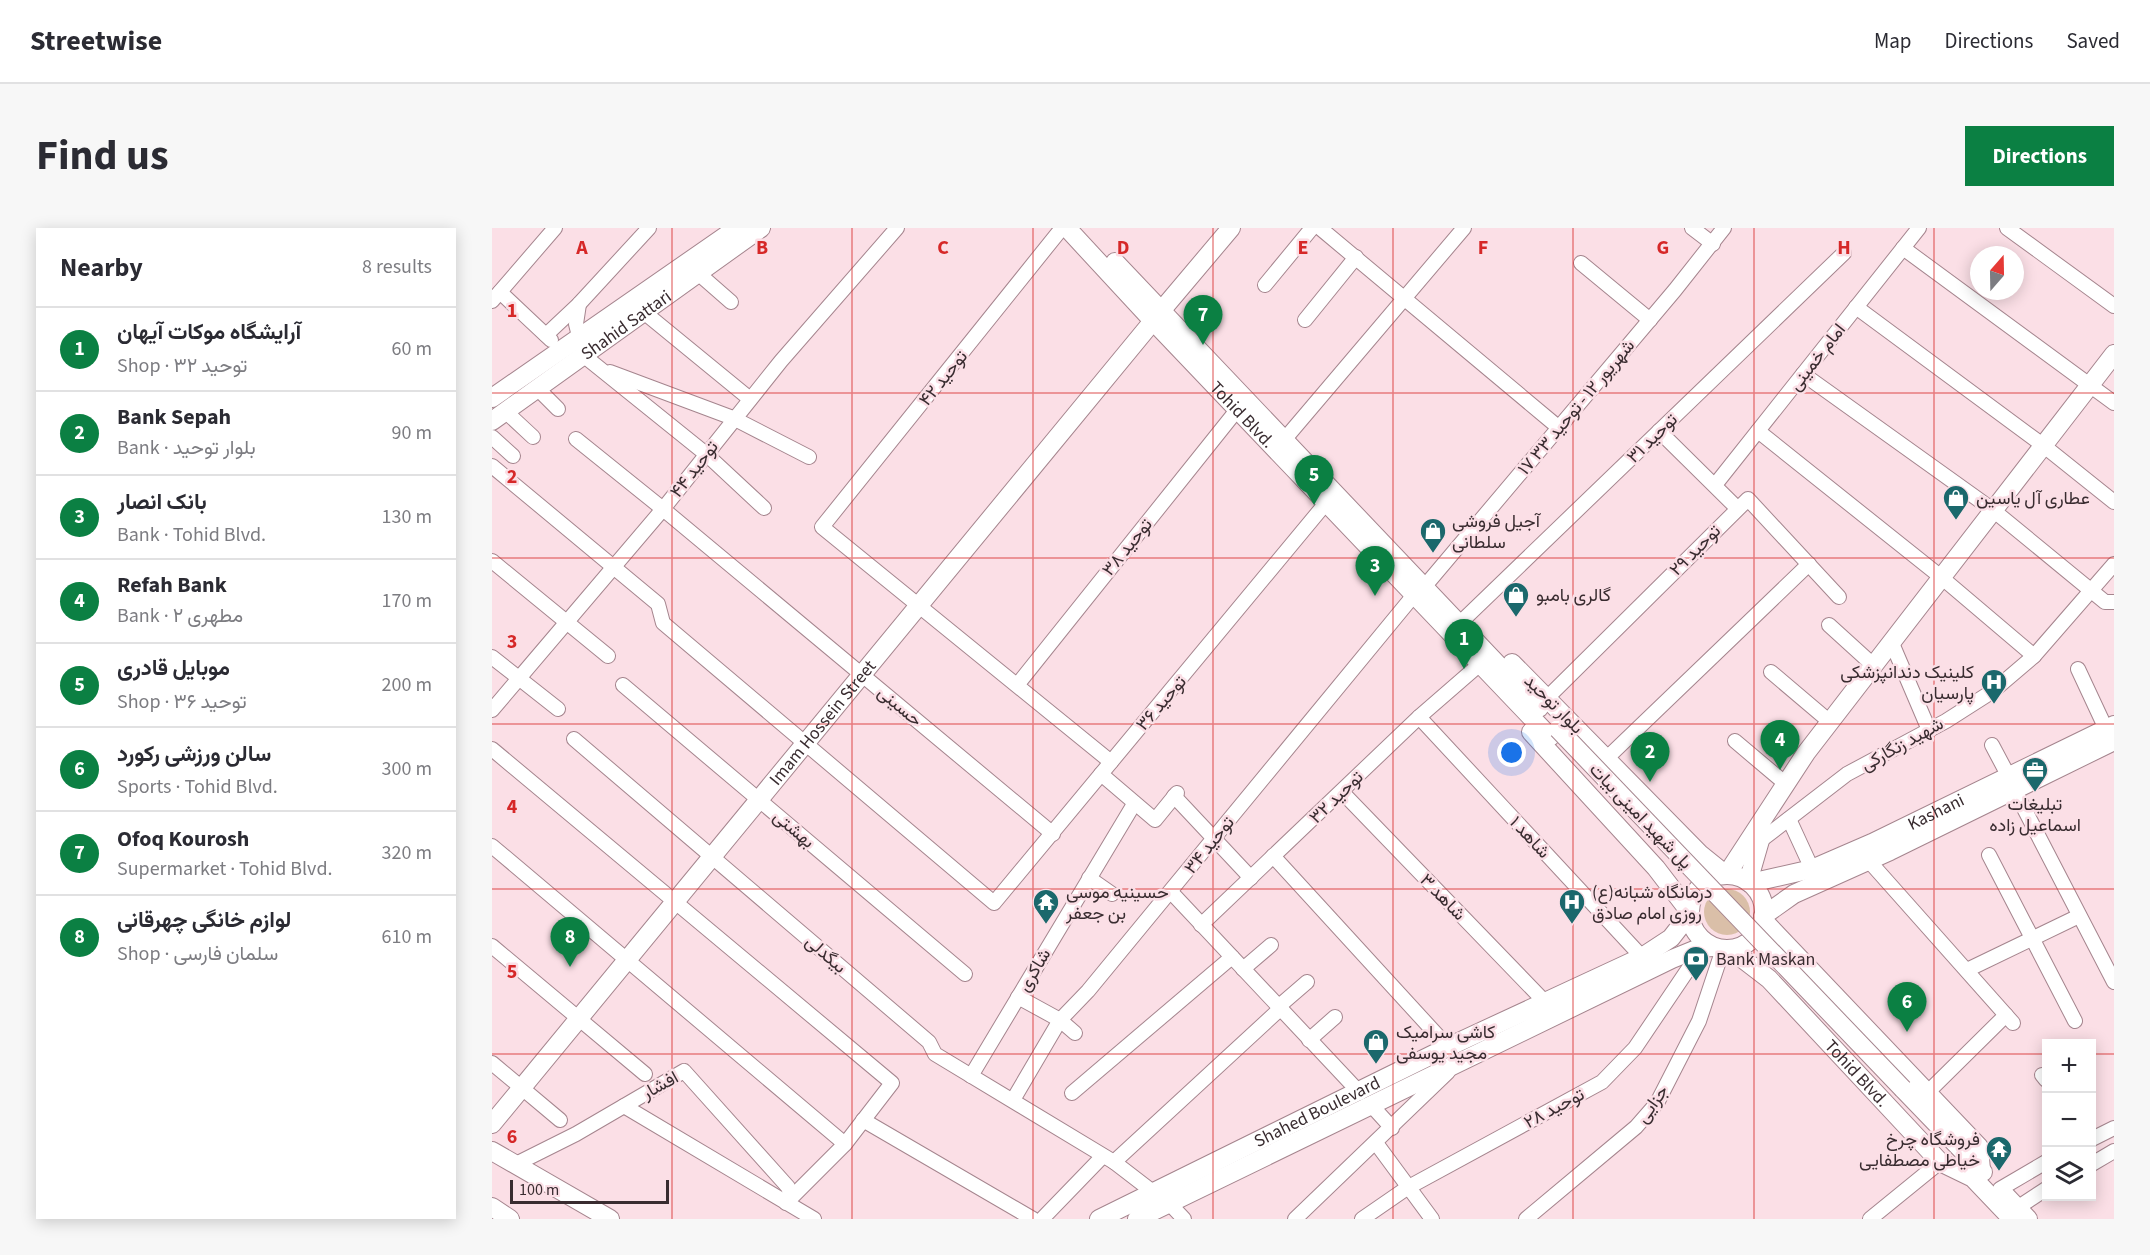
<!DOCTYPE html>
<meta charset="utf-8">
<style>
:root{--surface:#fff;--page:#f7f7f7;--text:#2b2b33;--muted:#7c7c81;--line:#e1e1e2;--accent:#0b8043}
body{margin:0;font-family:"Source Sans 3",Vazirmatn,sans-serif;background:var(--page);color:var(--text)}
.controls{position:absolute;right:18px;bottom:18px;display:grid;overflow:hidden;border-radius:0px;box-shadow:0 3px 15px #0003}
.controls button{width:54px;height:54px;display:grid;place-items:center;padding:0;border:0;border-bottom:2px solid var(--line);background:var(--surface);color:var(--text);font:30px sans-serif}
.compass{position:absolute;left:1478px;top:18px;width:54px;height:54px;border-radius:50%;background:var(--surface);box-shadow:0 3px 15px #0003;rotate:20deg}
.scale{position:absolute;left:18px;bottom:15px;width:159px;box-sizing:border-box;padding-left:6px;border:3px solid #392c30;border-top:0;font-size:16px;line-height:21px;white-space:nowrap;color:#392c30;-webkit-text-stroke:4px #fbdfe6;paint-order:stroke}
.you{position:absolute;left:1020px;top:525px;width:21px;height:21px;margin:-15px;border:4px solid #fff;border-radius:50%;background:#1a73e8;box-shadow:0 0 0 9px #1a73e833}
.badge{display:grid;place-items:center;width:39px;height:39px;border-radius:50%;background:var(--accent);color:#fff;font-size:20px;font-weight:700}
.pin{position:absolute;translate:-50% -50px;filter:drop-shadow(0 2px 3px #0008)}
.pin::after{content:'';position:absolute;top:32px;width:21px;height:18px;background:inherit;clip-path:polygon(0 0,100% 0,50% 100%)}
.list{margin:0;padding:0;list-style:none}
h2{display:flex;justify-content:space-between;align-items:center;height:78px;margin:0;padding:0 24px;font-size:26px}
h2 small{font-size:20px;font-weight:400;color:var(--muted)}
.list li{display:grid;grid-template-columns:39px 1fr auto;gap:18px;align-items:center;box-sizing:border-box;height:84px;padding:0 24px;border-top:2px solid var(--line)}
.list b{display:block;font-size:22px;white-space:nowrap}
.list p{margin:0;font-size:20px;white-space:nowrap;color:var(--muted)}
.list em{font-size:20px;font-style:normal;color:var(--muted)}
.icon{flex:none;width:33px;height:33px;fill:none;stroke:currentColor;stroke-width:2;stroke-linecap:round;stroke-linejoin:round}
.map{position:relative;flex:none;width:1622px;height:991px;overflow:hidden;border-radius:0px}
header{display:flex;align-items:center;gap:36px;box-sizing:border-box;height:84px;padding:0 30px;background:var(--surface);border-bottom:2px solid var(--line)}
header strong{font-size:28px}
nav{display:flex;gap:33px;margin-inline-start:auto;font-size:21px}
.intro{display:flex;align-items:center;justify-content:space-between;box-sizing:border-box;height:144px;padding:0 36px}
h1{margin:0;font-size:42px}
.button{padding:15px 27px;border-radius:0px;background:var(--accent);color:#fff;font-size:21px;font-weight:700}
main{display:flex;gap:36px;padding:0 36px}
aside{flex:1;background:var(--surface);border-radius:0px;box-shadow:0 3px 15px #0003}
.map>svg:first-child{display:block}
.green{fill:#dabfa8}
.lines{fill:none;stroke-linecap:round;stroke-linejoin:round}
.street-casing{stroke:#a5858e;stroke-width:16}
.secondary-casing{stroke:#a5858e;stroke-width:20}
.street{stroke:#fff;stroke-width:14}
.secondary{stroke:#fff;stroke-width:18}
.secondary-bridge-casing{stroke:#a5858e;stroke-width:20;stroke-linecap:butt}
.secondary-bridge{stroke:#fff;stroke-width:18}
.grid{fill:none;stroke:#d62828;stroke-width:1.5;stroke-opacity:0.55}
.labels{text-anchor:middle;stroke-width:5;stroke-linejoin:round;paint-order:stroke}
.street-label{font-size:18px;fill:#392c30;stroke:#fbdfe6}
.poi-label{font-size:18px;fill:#392c30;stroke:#fbdfe6;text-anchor:start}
.grid-label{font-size:20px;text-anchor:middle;font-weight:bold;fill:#d62828;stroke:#fbdfe6;stroke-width:5;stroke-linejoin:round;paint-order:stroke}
</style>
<header>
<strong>Streetwise</strong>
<nav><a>Map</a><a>Directions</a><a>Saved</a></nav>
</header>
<div class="intro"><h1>Find us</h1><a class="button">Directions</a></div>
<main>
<aside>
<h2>Nearby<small>8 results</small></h2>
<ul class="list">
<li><span class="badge">1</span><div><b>آرایشگاه موکات آیهان</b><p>Shop · توحید ۳۲</p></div><em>60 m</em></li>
<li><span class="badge">2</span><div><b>Bank Sepah</b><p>Bank · بلوار توحید</p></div><em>90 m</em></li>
<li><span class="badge">3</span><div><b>بانک انصار</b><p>Bank · Tohid Blvd.</p></div><em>130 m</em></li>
<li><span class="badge">4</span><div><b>Refah Bank</b><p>Bank · مطهری ۲</p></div><em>170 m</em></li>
<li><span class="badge">5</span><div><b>موبایل قادری</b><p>Shop · توحید ۳۶</p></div><em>200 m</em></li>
<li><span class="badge">6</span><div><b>سالن ورزشی رکورد</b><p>Sports · Tohid Blvd.</p></div><em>300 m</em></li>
<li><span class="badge">7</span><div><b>Ofoq Kourosh</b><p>Supermarket · Tohid Blvd.</p></div><em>320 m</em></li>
<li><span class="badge">8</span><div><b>لوازم خانگی چهرقانی</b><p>Shop · سلمان فارسی</p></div><em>610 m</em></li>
</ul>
</aside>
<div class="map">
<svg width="1622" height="991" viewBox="0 0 1622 991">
<rect width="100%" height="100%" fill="#fbdfe6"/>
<!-- green -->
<circle class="green" cx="1235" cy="684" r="23"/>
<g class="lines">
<!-- street casing -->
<g class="street-casing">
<g id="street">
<path d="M570,0L330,299L619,534"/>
<path d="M828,0L1066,199"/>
<path d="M1200,0L1221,16"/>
<path d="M1515,0L1622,78"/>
<path d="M1411,20L1622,175"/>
<path d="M1089,35L1158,92"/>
<path d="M207,46L239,74"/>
<path d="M773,57L820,0"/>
<path d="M8,64L59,112"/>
<path d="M0,73L63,0"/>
<path d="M87,76L84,96L87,108"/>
<path d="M1364,79L1552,218L1622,274"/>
<path d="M153,85L258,171"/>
<path d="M813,92L864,29"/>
<path d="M54,107L87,76L157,0"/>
<path d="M91,127L214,226L272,280"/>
<path d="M118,144L241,190L317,229"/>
<path d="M1311,146L1501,282L1613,374H1622"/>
<path d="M45,160L66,181"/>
<path d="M13,183L41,209"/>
<path d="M1167,203L1245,280"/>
<path d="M1266,203L1449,349L1542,428"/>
<path d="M0,209L21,228"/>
<path d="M84,211L171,281L561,606"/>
<path d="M792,212L972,0"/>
<path d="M0,238L166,376L171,395L502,675L834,275"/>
<path d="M1223,257L1427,0"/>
<path d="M0,333L116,428"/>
<path d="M933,358L1183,62L1232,0"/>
<path d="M968,395L1352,25"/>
<path d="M1337,397L1381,437"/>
<path d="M1399,413L1437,502"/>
<path d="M0,429L66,481"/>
<path d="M1586,441L1614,501"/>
<path d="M1279,444L1338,494"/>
<path d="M526,456L745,182"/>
<path d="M131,457L473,746"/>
<path d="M1056,469L1256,271L1347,369"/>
<path d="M0,482L171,281L289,133L405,0"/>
<path d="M927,489L1150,729"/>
<path d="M82,511L437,814L443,826L622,934L661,964"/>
<path d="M1243,513L1294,556"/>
<path d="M1500,517L1517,549"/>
<path d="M0,521L400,855L353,916L294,975"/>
<path d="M1115,530L1317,336"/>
<path d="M609,546L663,592L685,565"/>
<path d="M1522,561L1622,754"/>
<path d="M850,564L1053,774"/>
<path d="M682,568L759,650"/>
<path d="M1297,591L1320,641"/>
<path d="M1268,613L1355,546L1454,493L1501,463L1542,428L1622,336"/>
<path d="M0,618L353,916"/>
<path d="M1497,627L1583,793"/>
<path d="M781,628L956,819"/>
<path d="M1377,633L1521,795"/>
<path d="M597,650L620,666"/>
<path d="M679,664L868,865"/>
<path d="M709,697L927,489L988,436"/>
<path d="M0,718L153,846"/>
<path d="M751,741L779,717"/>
<path d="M1475,742L1587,688"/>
<path d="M526,769L568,792L583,805"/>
<path d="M786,779L815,754"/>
<path d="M817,812L843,789"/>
<path d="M0,835L68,892"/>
<path d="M1550,847L1554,852"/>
<path d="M479,848L642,576"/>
<path d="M1436,864L1514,787"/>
<path d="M580,865L740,729"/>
<path d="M521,872L568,792L596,763L922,367"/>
<path d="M132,878L322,991"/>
<path d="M880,878L900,900"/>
<path d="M371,892L541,991"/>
<path d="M1600,911L1622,900"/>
<path d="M884,915L940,991"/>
<path d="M622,934L788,781"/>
<path d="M24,936L84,906L192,843L296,959L298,965L294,974"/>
<path d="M1600,936L1622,923"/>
<path d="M1508,961L1554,934"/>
<path d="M678,976L692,991"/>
<path d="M1525,980L1554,961"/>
<path d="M550,991L611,928"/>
<path d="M803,991L956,844"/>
<path d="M870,991L915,960L1110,854L1143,820L1197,740L1207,720"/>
<path d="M1034,991L1144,899L1165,875L1207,793L1231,721"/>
<path d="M1378,991L1448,934"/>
</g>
</g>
<!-- secondary casing -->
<g class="secondary-casing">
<g id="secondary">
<path id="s1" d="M575,0L661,93L1058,509"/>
<path d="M623,34L1047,480"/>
<path d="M669,83L739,0"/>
<path d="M0,170L245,0"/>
<path id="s2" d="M0,193L269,0"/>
<path d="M1020,435L1208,626L1234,647"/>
<path d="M1039,504L1164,640L1197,683"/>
<path d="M1235,646L1314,525L1622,126"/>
<circle cx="1235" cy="684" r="37"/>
<path d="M1256,654L1271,602"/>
<path id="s3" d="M1258,655L1320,641L1380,615L1622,497"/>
<path d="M1271,688L1302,666L1398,623L1622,513"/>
<path d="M1271,692L1487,919L1489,942"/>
<path id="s4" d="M1238,721L1277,751L1448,934L1481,950L1520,991"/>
<path d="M1411,861L1491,944"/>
<path id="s5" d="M0,896L661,93"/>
<path d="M0,923L118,991"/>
<path d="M1514,968L1536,991"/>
<path d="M0,979L18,991"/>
<path id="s6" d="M607,991L956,819L1150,729L1179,710L1197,687"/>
<path d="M645,991L1180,731L1207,720L1221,719"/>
</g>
</g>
<!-- street -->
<use href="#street" class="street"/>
<!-- secondary -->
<use href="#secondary" class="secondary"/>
<!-- secondary-bridge casing -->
<g class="secondary-bridge-casing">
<path id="secondary-bridge" d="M1066,501L1411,861"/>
</g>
<!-- secondary-bridge -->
<use href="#secondary-bridge" class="secondary-bridge"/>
</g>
<!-- grid -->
<path class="grid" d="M180,0V991M360,0V991M541,0V991M721,0V991M901,0V991M1081,0V991M1262,0V991M1442,0V991M0,165H1622M0,330H1622M0,496H1622M0,661H1622M0,826H1554M1600,826H1622"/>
<!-- icons -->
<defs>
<g id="shop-pin" transform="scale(1.35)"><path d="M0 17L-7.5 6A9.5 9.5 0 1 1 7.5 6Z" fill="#1b686c" stroke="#fbdfe6"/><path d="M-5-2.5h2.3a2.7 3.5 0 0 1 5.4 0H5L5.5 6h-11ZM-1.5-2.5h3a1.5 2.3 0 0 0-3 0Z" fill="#fff"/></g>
<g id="hospital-pin" transform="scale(1.35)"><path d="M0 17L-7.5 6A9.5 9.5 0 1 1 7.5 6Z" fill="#1b686c" stroke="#fbdfe6"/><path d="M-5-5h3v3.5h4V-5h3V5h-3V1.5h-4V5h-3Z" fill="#fff"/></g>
<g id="office-pin" transform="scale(1.35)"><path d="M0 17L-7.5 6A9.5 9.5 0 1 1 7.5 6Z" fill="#1b686c" stroke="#fbdfe6"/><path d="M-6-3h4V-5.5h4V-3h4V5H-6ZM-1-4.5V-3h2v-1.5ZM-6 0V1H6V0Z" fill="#fff"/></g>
<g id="temple-pin" transform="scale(1.35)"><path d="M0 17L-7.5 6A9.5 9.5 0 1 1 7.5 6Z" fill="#1b686c" stroke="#fbdfe6"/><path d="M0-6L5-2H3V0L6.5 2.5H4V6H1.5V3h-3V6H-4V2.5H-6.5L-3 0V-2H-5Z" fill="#fff"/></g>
<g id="bank-pin" transform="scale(1.35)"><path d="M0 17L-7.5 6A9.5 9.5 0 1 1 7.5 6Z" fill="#1b686c" stroke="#fbdfe6"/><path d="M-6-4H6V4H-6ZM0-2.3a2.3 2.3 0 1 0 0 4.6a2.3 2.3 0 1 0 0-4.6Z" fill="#fff"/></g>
</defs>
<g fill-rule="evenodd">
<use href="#shop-pin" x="1464" y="270"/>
<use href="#shop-pin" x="941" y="303"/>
<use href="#shop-pin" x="1024" y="367"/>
<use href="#hospital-pin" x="1502" y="454"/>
<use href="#office-pin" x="1543" y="542"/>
<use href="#temple-pin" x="554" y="674"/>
<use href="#hospital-pin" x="1080" y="674"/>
<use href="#bank-pin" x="1204" y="731"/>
<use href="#shop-pin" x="884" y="814"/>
<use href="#temple-pin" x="1507" y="921"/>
</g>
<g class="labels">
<!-- street labels -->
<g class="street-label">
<text dy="6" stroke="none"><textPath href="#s2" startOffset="165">Shahid Sattari</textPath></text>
<text transform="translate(1325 129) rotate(-52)" y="6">امام خمینی</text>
<text transform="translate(451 150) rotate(-51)" y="6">توحید ۴۲</text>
<text transform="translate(1084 179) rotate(-50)" y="6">۱۷ شهریور ۱۲ - توحید ۳۳</text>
<text dy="6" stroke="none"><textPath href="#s1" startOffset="256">Tohid Blvd.</textPath></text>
<text transform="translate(1160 210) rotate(-44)" y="6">توحید ۳۱</text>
<text transform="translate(202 241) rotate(-52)" y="6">توحید ۴۴</text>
<text transform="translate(635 319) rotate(-51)" y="6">توحید ۳۸</text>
<text transform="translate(1203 322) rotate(-45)" y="6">توحید ۲۹</text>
<text transform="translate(669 475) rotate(-49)" y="6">توحید ۳۶</text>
<text transform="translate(1062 476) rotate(45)" y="6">بلوار توحید</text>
<text transform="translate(408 478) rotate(40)" y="6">حسینی</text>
<text dy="6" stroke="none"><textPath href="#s5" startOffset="520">Imam Hossein Street</textPath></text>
<text transform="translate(1410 516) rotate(-29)" y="6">شهید زنگارکی</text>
<text transform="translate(844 569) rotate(-44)" y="6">توحید ۳۲</text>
<text dy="6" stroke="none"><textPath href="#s3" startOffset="200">Kashani</textPath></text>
<text transform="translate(1149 588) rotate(46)" y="6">پل شهید امینی بیات</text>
<text transform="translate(302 601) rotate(40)" y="6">بهشتی</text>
<text transform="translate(1038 609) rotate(47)" y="6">شاهد ۱</text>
<text transform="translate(717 617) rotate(-51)" y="6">توحید ۳۴</text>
<text transform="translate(951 669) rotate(46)" y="6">شاهد ۳</text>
<text transform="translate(334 726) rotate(41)" y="6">بیگدلی</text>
<text transform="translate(542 742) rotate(-59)" y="6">شاکری</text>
<text dy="6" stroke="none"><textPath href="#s4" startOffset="178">Tohid Blvd.</textPath></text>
<text transform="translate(168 857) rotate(-29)" y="6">افشار</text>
<text transform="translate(1160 876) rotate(-55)" y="6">جزایی</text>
<text transform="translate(1062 880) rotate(-28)" y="6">توحید ۲۸</text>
<text dy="6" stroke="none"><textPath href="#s6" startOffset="243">Shahed Boulevard</textPath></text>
</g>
<!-- poi labels -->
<g class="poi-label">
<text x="1484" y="276">عطاری آل یاسین</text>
<text x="960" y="299">آجیل فروشی<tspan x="960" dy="21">سلطانی</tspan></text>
<text x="1044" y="373">گالری بامبو</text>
<text x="1482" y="450" text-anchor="end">کلینیک دندانپزشکی<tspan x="1482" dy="21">پارسیان</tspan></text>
<text x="1543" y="582" text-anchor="middle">تبلیغات<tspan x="1543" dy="21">اسماعیل زاده</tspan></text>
<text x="574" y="670">حسینیه موسی<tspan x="574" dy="21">بن جعفر</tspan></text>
<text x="1100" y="670">(ع)درمانگاه شبانه<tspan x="1100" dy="21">روزی امام صادق</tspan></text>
<text x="1224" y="737">Bank Maskan</text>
<text x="904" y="810">کاشی سرامیک<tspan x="904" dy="21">مجید یوسفی</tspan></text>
<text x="1488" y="917" text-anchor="end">فروشگاه چرخ<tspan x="1488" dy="21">خیاطی مصطفایی</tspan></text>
</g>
</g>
<g class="grid-label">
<text x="90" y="26">A</text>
<text x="270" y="26">B</text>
<text x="451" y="26">C</text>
<text x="631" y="26">D</text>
<text x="811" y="26">E</text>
<text x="991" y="26">F</text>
<text x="1171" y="26">G</text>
<text x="1352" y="26">H</text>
<text x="20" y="89">1</text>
<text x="20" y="255">2</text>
<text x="20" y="420">3</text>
<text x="20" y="585">4</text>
<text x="20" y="750">5</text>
<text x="20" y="915">6</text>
</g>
</svg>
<div class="controls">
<button>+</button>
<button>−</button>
<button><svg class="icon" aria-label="layers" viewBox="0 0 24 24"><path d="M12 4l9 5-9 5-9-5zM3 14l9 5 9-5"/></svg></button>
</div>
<svg class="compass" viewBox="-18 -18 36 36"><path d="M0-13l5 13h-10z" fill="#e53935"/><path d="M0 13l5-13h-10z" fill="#7c7c81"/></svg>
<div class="scale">100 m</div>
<div class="you"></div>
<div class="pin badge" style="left:972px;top:441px">1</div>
<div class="pin badge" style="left:1158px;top:554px">2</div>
<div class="pin badge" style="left:883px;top:368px">3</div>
<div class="pin badge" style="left:1288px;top:542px">4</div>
<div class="pin badge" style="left:822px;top:277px">5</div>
<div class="pin badge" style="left:1415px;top:804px">6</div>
<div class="pin badge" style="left:711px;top:117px">7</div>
<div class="pin badge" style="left:78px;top:739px">8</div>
</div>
</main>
